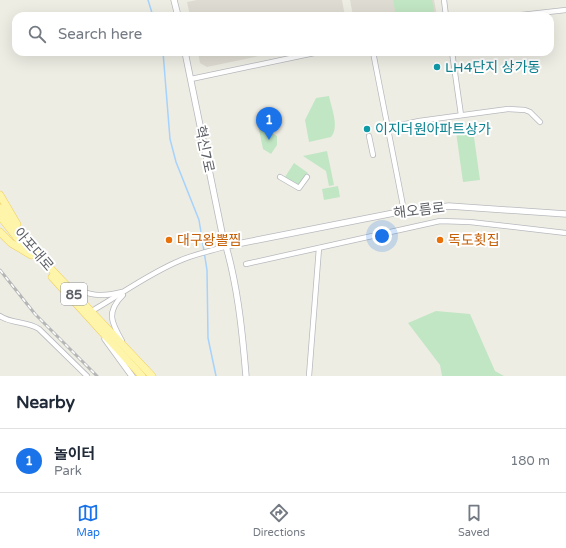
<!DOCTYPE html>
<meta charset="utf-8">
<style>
:root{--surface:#fff;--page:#f2f2f3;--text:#1f2937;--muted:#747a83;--line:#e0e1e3;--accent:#1a73e8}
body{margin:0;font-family:"Varela Round","Noto Sans KR",sans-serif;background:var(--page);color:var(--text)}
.you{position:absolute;left:382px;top:236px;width:14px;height:14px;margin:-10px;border:3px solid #fff;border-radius:50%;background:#1a73e8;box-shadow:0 0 0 6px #1a73e833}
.badge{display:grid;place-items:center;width:26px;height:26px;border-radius:50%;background:var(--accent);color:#fff;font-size:13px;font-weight:700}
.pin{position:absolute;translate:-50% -33px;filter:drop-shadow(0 1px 2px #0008)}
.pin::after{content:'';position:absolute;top:21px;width:14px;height:12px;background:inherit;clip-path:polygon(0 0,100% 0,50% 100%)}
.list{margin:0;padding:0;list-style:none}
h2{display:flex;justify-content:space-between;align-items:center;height:52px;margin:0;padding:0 16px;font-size:17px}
h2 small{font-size:13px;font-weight:400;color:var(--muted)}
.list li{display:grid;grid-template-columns:26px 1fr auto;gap:12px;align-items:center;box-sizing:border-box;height:64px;padding:0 16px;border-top:1px solid var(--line)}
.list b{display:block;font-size:15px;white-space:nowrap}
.list p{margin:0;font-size:13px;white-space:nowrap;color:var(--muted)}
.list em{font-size:13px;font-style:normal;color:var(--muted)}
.icon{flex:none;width:22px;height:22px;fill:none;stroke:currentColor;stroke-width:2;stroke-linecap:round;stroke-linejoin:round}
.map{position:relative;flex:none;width:566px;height:376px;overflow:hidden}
.search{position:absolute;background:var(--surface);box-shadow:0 4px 16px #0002;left:12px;right:12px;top:12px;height:44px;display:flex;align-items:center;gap:10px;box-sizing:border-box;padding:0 14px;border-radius:12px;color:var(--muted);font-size:15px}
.sheet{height:116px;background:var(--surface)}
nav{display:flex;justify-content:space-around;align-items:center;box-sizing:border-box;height:56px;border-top:1px solid var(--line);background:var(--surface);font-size:11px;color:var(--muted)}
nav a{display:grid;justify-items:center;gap:2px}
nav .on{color:var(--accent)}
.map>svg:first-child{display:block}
.education{fill:#dedcd2}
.green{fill:#c1e6c3}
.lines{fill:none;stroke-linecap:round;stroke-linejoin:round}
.stream{stroke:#a5d2fe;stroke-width:1.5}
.minor-casing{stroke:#b7b9be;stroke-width:6}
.tertiary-casing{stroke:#b7b9be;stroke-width:7}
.primary-casing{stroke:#f0ce5c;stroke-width:8}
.minor{stroke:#fff;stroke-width:4.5}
.tertiary{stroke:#fff;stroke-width:5.5}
.primary{stroke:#fef5aa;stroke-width:7}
.rail-casing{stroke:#b5b6b6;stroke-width:3}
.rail{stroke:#fff;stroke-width:1.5;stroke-dasharray:4.5;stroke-linecap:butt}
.culture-dot{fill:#0f9aa8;stroke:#fff;stroke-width:1.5}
.food-dot{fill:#e8710a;stroke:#fff;stroke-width:1.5}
.labels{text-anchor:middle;stroke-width:4;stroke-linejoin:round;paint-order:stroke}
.shield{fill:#fff;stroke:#8d8f93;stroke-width:1}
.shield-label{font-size:13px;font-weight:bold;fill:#5c5f65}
.culture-label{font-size:14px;fill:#0d838f;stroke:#fff;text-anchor:start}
.street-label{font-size:14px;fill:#5c5f65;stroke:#fff}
.food-label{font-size:14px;fill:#c56008;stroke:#fff;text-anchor:start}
</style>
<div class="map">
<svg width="566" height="376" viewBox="0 0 566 376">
<rect width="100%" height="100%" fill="#eeede4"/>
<!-- education -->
<g class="education">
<path d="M197,0H342L345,16H190L187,2Z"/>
<path d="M350,0H434L437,16H353Z"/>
<path d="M198,52H287L272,56H259L207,67L200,63Z"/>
</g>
<!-- green -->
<g class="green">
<path d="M393,0H432L435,16H396Z"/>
<path d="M329,96C331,107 340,127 331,137L309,142L305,120L316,98Z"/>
<path d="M258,125L277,136V145L271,154L263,149Z"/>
<path d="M473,130L480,180L463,182L456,132Z"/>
<path d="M327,151L334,185L329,186L326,171L303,156Z"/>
<path d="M294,163L308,173L298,185L285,177Z"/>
<path d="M338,186L340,197L324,200L322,189Z"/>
<path d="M436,311L470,314L495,371L504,376H442L440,365L408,323Z"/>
</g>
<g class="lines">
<!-- stream -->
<g class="stream">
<path d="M148,0L153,16"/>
<path d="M163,52L170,139L176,162L199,220L207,270L208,338L216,376"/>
</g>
<!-- minor casing -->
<g class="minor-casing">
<g id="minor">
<path d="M444,0L446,16"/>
<path d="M512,16L566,10"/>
<path d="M373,52L404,211"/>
<path d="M452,52L461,115"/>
<path d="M191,79L319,52"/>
<path d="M388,128L419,121L508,109L525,110L530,112L540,122"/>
<path d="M369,136L373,155"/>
<path d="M280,177L299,188L307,177"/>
<path d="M246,264L440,221L470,222L566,233"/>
<path d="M69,286C89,295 100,298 122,292"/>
<path d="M90,312C120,295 148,274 179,261C194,254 211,251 227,246"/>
<path d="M0,316C12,324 27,321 39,329L87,376"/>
<path d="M122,341C111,322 106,312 123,295"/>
<path d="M309,376L319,248"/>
</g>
</g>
<!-- tertiary casing -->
<g class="tertiary-casing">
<g id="tertiary">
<path d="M174,0L178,16"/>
<path d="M185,52L222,233C237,279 242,328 246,376"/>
<path d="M227,246L404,211L449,206L566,214"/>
<path d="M105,339L132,376"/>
</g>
</g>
<!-- primary casing -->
<g class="primary-casing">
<g id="primary">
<path d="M0,195L17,224"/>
<path d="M0,208L34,251L152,376"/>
<path d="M0,216L22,244"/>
<path d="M0,232L11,243L31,255"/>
<path d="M52,277L142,376"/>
</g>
</g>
<!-- minor -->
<use href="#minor" class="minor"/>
<!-- tertiary -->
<use href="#tertiary" class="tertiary"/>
<!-- primary -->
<use href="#primary" class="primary"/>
<!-- rail casing -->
<g class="rail-casing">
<path id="rail" d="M0,270L35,314L97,376"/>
</g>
<!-- rail -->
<use href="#rail" class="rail"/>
</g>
<!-- markers -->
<g class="culture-dot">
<circle cx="437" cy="67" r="4"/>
<circle cx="367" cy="129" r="4"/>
</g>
<g class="food-dot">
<circle cx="169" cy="240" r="4"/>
<circle cx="440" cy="240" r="4"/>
</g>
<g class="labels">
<!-- shield labels -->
<rect class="shield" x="61" y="283" width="26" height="22" rx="3"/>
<g class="shield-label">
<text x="74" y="299">85</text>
</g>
<!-- culture labels -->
<g class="culture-label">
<text x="445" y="72">LH4단지 상가동</text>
<text x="375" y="134">이지더원아파트상가</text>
</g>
<!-- street labels -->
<g class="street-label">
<text transform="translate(205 149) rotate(78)" y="5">혁신7로</text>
<text transform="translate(419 210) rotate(-7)" y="5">해오름로</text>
<text transform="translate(34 249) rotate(49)" y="5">아포대로</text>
</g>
<!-- food labels -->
<g class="food-label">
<text x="177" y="245">대구왕뽈찜</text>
<text x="448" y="245">독도횟집</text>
</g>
</g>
</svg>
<div class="you"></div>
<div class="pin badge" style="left:269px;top:140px">1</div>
<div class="search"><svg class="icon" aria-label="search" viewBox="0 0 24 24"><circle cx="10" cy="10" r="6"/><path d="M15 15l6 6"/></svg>Search here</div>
</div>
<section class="sheet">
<h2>Nearby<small></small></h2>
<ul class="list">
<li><span class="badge">1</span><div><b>놀이터</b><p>Park</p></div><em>180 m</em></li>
</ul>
</section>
<nav>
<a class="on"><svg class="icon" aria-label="map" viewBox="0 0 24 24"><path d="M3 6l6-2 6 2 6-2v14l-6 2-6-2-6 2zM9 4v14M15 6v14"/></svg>Map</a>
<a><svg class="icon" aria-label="directions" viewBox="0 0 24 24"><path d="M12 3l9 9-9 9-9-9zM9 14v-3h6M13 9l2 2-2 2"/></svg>Directions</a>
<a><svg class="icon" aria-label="saved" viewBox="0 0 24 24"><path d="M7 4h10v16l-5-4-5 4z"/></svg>Saved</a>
</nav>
